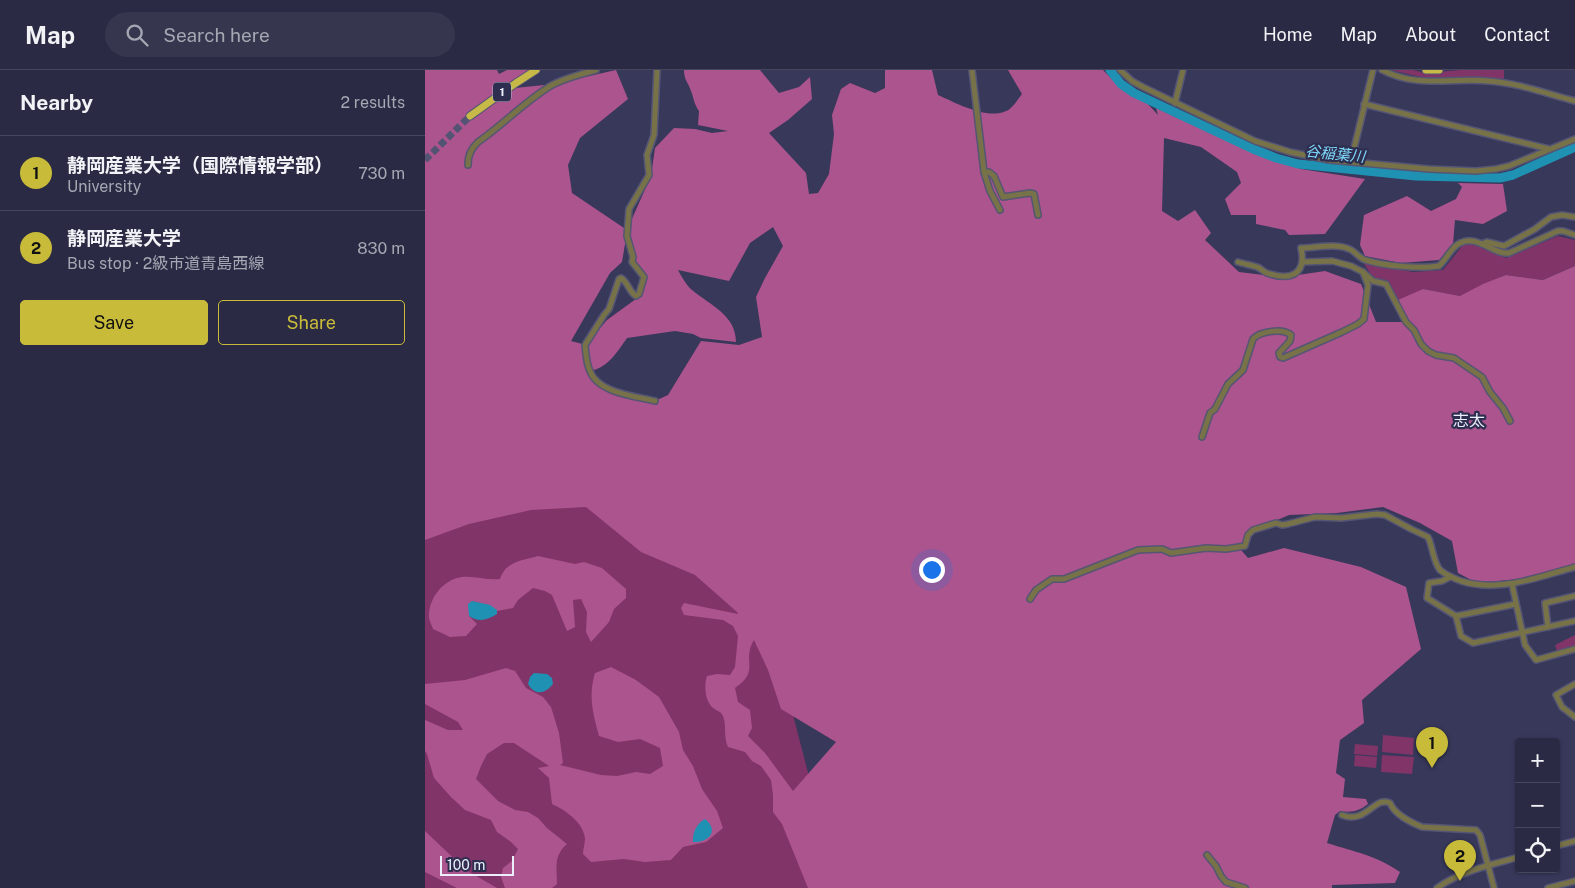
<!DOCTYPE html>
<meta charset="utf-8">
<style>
:root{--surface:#2a2a44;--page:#36364f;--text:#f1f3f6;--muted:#a5a7b2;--line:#46465d;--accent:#c9bb3a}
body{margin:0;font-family:"Public Sans","Noto Sans JP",sans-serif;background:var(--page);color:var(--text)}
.controls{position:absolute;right:15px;bottom:15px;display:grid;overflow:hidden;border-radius:5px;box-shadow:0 1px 4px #0004}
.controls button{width:45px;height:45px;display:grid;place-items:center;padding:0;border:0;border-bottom:1px solid var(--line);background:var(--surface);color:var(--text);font:25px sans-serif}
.scale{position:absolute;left:15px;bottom:12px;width:74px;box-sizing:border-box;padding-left:5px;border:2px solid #edeefb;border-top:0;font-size:14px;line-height:18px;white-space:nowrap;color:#edeefb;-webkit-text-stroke:4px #2e2e50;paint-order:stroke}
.you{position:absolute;left:506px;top:499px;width:18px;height:18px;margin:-12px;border:4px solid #fff;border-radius:50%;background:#1a73e8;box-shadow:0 0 0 8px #1a73e833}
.badge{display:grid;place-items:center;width:32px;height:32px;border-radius:50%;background:var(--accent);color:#111;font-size:16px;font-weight:700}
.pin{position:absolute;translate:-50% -41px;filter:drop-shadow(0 1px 2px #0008)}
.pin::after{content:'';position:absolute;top:26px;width:18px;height:15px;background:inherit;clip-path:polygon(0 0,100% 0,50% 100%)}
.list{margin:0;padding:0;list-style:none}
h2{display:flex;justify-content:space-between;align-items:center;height:65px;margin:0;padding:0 20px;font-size:21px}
h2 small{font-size:16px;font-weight:400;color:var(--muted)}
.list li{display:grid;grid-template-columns:32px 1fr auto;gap:15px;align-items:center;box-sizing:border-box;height:75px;padding:0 20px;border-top:1px solid var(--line)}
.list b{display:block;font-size:19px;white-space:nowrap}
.list p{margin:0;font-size:16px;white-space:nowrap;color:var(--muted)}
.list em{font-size:16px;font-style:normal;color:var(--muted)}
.actions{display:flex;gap:10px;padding:15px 20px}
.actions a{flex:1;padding:11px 0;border:1px solid var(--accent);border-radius:5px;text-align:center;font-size:18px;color:var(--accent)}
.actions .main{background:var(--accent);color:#111}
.icon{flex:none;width:28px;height:28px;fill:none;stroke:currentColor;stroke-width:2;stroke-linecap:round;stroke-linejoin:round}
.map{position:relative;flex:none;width:1150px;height:818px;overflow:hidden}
header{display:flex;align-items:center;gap:30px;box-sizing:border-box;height:70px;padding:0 25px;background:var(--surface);border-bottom:1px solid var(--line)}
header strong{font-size:24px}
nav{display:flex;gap:28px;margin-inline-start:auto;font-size:18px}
.search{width:350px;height:45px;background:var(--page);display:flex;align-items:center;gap:12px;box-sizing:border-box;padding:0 18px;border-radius:28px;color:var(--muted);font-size:19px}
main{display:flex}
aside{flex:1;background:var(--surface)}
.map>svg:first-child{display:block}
.green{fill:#813467}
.forest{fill:#ac548d;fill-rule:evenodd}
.water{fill:#1f92b3}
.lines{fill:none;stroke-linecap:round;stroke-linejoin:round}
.river{stroke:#1f92b3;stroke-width:9}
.highway-tunnel{stroke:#535373;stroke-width:7;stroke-dasharray:7 3.5;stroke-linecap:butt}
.minor-casing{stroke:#555575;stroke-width:8}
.highway-casing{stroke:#555575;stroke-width:9}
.minor{stroke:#777248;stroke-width:5}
.highway{stroke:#c6b948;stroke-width:7}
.labels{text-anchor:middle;stroke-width:4.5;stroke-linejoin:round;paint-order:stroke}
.shield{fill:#2e2e50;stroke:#b4b4c8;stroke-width:1}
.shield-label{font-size:12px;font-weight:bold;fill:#edeefb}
.water-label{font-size:15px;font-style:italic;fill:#7fdafa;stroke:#2e2e50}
.quarter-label{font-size:16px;fill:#edeefb;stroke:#2e2e50}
</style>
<header>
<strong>Map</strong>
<div class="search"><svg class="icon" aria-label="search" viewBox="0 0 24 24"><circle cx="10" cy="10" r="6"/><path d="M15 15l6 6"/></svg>Search here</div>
<nav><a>Home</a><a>Map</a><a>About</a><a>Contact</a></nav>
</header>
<main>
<aside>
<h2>Nearby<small>2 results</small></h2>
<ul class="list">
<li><span class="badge">1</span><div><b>静岡産業大学（国際情報学部）</b><p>University</p></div><em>730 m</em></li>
<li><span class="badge">2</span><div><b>静岡産業大学</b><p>Bus stop · 2級市道青島西線</p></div><em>830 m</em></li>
</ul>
<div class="actions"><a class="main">Save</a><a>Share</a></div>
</aside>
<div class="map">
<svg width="1150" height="818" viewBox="0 0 1150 818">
<rect width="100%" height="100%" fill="#38385b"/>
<!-- green -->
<g class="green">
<path d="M966,0H988L1000,3L1035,0H1079V9L1030,7L1004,9Z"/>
<path d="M1133,166L1150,170V196L1118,210L1081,205L1035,226L998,219L976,232L950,211L938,192L988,202L1018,200L1038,175L1049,173L1081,188Z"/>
<path d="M161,421L341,541L413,818H0V460Z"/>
<path d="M1150,565V576L1132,581L1130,575Z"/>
<path d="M958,665L989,668L988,685L957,682Z"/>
<path d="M930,674L953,676L952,686L929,684Z"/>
<path d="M930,685L952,687L951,698L929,696Z"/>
<path d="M957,685L989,687L987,704L956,702Z"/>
</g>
<!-- forest -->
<g class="forest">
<path d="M0,0H72L74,4L82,0H108L80,19L129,14L191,0L203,29L155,68L143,95L147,123L202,160L226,106L230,78L249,58L270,59L287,63L303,61L273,55L274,41C269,34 269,29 266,21C263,12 259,10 259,0H335L354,23L374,17L385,7L387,29L363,50L344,63L381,103L384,124L393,123L404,104L409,64L407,45L416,19L425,13L450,23L460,18V0H507L513,25C531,33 562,50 581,41C587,39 593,29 597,24L583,0H678L696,18L722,33L733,45L731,38L828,83L876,99L940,109L900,164L864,165L860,160L831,154V145H806L800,129L816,113L812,102L776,77L739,68L737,141L753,151L770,140L786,163L780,170L814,202L864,208L873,205L900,201L936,214L951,252H981L973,230L998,219L1035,226L1058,214L1081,205L1118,210L1150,196V494L1093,509L1052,513L1033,503L1027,471L995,453L958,437L912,443L864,445L833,458L816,480L823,488L859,478L936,497L981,517L996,579L937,630L939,653L915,670L911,703L920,709L918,727L941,729L943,734C934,741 927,743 915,741L910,745L902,773C930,782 950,785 975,802L970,813L907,815V818H383L357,754L348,742V725L346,710L336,696L327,691L320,682L303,677C298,666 302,657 298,646C295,640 290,641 286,636C280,629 279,615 282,606L292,604L305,605L310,597L313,566L308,556L298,550L259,545L256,538L259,533L313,544L312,542L270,505L216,482L161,437L106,440L44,454L0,470ZM348,157L358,176L340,208L331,227L337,267L314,275L276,271L243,325L230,331C214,326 167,318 162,302C160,296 161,288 160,282L165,301C183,298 192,282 202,268L250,261L268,264L276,268L311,272C311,245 285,235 267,220C261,215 257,207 253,200L304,211L325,173ZM202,162L208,196L220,205L215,226L182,250L161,275L146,271L185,203L197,192ZM329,570L343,600L356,639L411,672L368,721L340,683L323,666L327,658L325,640L313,632L310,618C336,600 316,592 329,570Z"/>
<path d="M1033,113L1078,114L1082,141L1058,154L1030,150L1028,174L1014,190L976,193L940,186L935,175L939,145L982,126L1006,141L1031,129L1037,117Z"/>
<path d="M113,486L150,494L159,492L177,498L201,519V528L189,539L184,552L166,572L161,562L162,542L156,529L148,530L150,557L142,561L127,525L120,521L108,518L93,530L88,538L72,541L63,535L47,531L44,546L52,554L41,566L25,567L8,559C7,556 5,552 4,548C3,531 15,513 32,508C46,504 61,511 75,509C81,491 96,491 113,486Z"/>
<path d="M186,597L211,610L234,627L254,662L258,680L268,696L277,719L292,741L298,758L281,772L258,777L246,790L220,792L199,789L166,792L158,784C158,779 160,773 160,768C158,752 140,740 127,734L124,708L113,698L124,696L89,673H79L62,684L56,696L51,709L73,731L90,740L103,742L113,748L122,758L142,774C128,786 132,798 132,814L127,818H80L76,807L78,798L87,791L93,779L86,772L72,762L66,750L40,740L26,727L9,708L2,684L0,681V650L23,660H38L33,652L0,634V614L40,610L81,598L90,601L101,618L118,627L126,637L134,663L138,693L135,695L176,705L192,706L211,702L225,704L238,696L235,678L215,669L193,672L174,666C168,644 163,626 170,603Z"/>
<path d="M0,761L41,800L72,818H32L0,802Z"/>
</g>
<!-- water -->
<g class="water">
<path d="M47,531L65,535L72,540V544C62,550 54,553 44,546L43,534Z"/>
<path d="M109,603L122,604L127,608L128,614C120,624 110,626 103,614L105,607Z"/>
<path d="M280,749C295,761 283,773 268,772C267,763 272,753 280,749Z"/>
</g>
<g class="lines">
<!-- river -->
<path class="river" d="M685,0L696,14L709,23L828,79L851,88L873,94L991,106L1075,108L1088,105L1150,77"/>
<!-- highway-tunnel -->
<path class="highway-tunnel" d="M0,90L45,46"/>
<!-- minor casing -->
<g class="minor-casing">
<g id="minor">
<path d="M547,0L559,102L565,121L575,140"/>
<path d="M695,0L707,11L718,17L830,71L865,82L904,90L1004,99L1051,101L1071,99L1084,96L1150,69"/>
<path d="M957,0C994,19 1025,7 1064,11C1093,13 1122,24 1150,31"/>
<path d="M750,33L758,0"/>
<path d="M939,34L1124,79"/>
<path d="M926,91L948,0"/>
<path d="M43,95C43,85 46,79 53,72C79,54 100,31 127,15C140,8 156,4 171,0"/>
<path d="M559,102H564L569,106L578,127L605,123L609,124L613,145"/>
<path d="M1057,174L1062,172L1079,176L1110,159L1126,147L1137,145L1150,147"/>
<path d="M813,192C819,194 826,195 832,197C836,198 838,202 842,203C865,211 882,205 876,178C891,178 910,173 924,179C930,181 934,188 940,190C960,196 993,199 1014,196C1022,189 1026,177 1035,173C1052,164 1068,185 1084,183L1133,161H1138L1150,165"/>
<path d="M878,192L907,191L926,196L938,202L948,211L961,214L981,252L989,260L996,274L1003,281L1011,285L1029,288L1057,307L1065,322L1078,338L1085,351"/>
<path d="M230,331C210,326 173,323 165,301C161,293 161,283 160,275L179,245L184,239L194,209L196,208C203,212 204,222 211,226L214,224L219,207L207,192L208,187L202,166L204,139L224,105L222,85L229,65L232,0"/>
<path d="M777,367L785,343L790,339L803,314L818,300L828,269C835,261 858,258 866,265L865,271L854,283L855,287L858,288L917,262L933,254L939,249L943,215L938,202"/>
<path d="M1025,507L1017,511L1004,513L1002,528L1031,546L1036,566L1048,573L1150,551"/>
<path d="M1087,514L1100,575L1111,590L1150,579"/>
<path d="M605,529L611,520L627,509H639L713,480L737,479L746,483L781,478L801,479L820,476L823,465L828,460L851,453L857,455L863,454L890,447L916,448L952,444L960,445L986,459L1003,467C1008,477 1008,492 1015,500C1021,505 1028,508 1036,511C1074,523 1113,507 1150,497"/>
<path d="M1031,546L1091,534"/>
<path d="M1123,557L1120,533L1150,526"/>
<path d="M1150,614L1131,625L1137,637L1150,647"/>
<path d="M917,745C941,755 950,725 965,733C970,745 985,752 997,757L1051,760L1055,765L1069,818"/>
<path d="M1131,776L1150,771"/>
<path d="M782,785L791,796L796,806L801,812L820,818"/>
<path d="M1012,818C1036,801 1065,795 1094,787"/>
<path d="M1123,818L1150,811"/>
</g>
</g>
<!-- highway casing -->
<g class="highway-casing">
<g id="highway">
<path d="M1001,0H1014"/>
<path d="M45,46L91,13L111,0"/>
</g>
</g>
<!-- minor -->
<use href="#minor" class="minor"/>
<!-- highway -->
<use href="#highway" class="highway"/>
</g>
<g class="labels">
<!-- shield labels -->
<rect class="shield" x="68" y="12.5" width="18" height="19" rx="4"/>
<g class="shield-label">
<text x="77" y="26">1</text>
</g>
<!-- water labels -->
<g class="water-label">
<text transform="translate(910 84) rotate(6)" y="5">谷稲葉川</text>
</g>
<!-- quarter labels -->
<g class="quarter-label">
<text x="1044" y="356">志太</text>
</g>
</g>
</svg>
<div class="controls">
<button>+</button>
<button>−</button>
<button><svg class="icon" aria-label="locate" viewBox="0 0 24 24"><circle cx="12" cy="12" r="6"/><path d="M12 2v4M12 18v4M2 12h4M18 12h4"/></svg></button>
</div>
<div class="scale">100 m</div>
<div class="you"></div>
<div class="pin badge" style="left:1007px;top:698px">1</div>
<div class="pin badge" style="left:1035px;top:811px">2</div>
</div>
</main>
